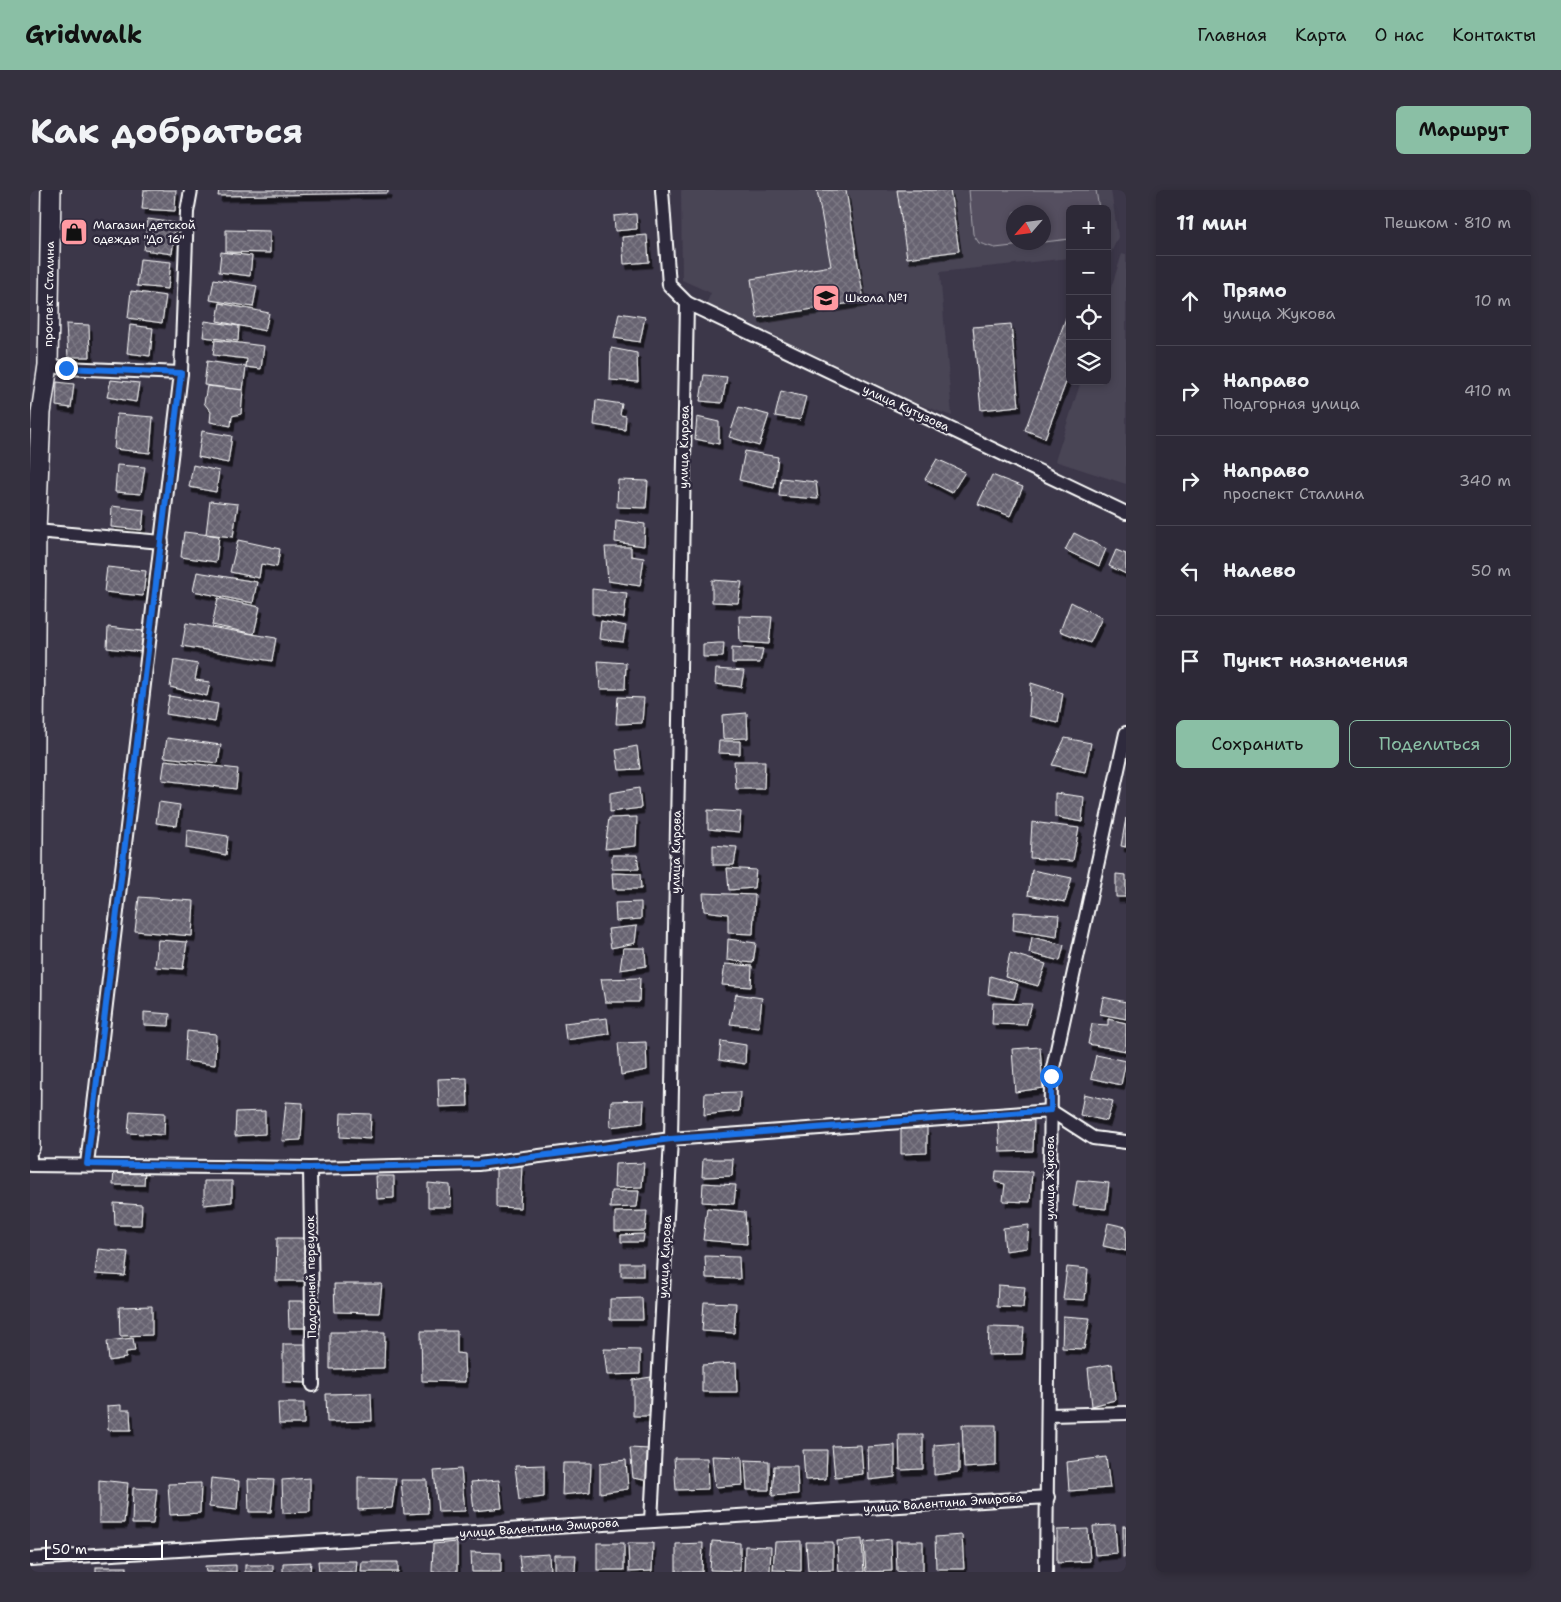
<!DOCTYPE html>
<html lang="ru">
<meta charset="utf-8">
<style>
:root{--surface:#2d2937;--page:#35313f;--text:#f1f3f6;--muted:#a7a6ad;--line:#484552;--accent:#8abfa5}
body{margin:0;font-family:"Shantell Sans",sans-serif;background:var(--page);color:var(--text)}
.controls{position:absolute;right:15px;top:15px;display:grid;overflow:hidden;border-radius:8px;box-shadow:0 2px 8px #0003}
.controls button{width:45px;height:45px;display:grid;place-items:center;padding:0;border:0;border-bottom:1px solid var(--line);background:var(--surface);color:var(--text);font:25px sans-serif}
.compass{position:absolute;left:976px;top:15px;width:45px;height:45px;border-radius:50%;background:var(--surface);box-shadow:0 2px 8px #0003;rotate:242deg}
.scale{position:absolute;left:15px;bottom:12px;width:118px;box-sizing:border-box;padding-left:5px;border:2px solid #fff;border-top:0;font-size:14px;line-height:18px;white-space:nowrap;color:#fff;-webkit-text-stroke:4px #2f2a3d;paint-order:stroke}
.stop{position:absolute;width:15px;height:15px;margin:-11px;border:4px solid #1a73e8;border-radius:50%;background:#fff}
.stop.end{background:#1a73e8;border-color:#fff;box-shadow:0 1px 5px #0008}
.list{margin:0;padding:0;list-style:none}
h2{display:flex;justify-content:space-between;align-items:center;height:65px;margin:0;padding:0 20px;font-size:21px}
h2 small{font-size:16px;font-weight:400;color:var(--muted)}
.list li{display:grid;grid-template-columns:32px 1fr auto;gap:15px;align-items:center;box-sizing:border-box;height:90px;padding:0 20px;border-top:1px solid var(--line)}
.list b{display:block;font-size:19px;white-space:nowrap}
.list p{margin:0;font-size:16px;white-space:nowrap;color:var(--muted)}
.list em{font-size:16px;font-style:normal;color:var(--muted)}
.actions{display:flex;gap:10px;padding:15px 20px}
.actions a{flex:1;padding:11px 0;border:1px solid var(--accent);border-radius:8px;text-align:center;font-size:18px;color:var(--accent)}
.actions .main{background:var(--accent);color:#111}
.icon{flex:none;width:28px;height:28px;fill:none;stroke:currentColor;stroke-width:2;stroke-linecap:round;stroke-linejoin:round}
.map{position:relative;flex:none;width:1096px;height:1382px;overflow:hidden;border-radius:8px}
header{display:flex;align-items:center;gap:30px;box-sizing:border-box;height:70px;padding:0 25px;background:var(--accent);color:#111}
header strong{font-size:24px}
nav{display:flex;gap:28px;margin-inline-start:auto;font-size:18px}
.intro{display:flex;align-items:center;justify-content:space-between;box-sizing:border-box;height:120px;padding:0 30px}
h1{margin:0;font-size:35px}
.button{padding:12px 22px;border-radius:8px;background:var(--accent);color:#111;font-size:18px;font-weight:700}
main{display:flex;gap:30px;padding:0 30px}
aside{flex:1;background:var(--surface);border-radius:8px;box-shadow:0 2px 8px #0003}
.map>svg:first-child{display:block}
.built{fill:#494455;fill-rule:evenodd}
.green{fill:#555060;stroke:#aaa8b0}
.building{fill:url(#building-cross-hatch);stroke:#fff;filter:url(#shadow)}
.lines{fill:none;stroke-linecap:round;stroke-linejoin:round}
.street-casing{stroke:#fff;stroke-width:16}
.secondary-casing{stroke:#fff;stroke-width:22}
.street{stroke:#2f2a3d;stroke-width:12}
.secondary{stroke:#2f2a3d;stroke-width:19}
.route{stroke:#1a73e8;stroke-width:6}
.labels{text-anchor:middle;stroke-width:5;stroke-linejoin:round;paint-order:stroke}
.poi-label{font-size:12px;fill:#fff;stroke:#2f2a3d;text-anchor:start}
.street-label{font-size:12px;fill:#fff;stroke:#2f2a3d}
</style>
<header>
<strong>Gridwalk</strong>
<nav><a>Главная</a><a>Карта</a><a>О нас</a><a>Контакты</a></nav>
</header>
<div class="intro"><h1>Как добраться</h1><a class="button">Маршрут</a></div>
<main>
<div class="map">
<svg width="1096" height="1382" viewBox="0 0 1096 1382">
<defs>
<pattern id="building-cross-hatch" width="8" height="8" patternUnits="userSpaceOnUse" patternTransform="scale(1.25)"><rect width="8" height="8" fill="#666270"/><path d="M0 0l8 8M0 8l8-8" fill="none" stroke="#7d7a85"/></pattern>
<filter id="shadow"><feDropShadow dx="3" dy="5.5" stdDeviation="0" flood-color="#0009"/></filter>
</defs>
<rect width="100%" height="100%" fill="#3c3749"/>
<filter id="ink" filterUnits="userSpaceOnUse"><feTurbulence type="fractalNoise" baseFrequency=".02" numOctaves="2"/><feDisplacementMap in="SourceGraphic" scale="10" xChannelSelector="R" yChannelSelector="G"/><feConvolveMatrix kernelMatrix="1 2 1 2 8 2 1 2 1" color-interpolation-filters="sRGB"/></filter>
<g filter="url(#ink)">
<!-- built -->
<g class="built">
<path d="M651,0H1081L1088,47L1081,63H1077V19H1040V68L910,82L922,226L858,203L676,114L681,103L652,90ZM984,22H1014V52H984Z"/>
<path d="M1092,64L1096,65V294L1025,271L1051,191H1077V110Z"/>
</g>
<!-- green -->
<path class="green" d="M939,0H1066L1069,19H1040V49L1014,52V22H984V52L1010,53L965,58L949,53L943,44Z"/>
<!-- building -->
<g class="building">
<path d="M114,0H146L145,21L112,19Z"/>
<path d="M189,0H358V3L188,6Z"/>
<path d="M787,0H816L834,111L727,128L721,89L801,76Z"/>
<path d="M867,0H920L929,61L877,68Z"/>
<path d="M606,24L607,39L585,41L584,26Z"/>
<path d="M118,29L146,33L142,64L114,60Z"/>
<path d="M196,40L240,41V63L196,62Z"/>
<path d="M617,45L619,72L594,74L592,47Z"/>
<path d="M191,62L222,66L220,86L189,82Z"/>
<path d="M110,69L141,72L138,99L107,96Z"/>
<path d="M184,89L227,96L223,117L180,110Z"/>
<path d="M101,101L136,106L132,133L98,128Z"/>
<path d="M190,113L239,123L235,141L187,131Z"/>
<path d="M1040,117V182L1015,248L995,240Z"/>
<path d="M589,123L615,127L610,152L584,148Z"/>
<path d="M175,131L209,136L208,151L173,147Z"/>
<path d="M36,134L59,135L60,167H38Z"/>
<path d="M981,134L989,216L951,220L943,137Z"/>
<path d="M100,135L123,138L120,166L97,163Z"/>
<path d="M185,150L234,156L231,179L216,177L217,169L183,165Z"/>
<path d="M581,158L607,163L608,192L580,190Z"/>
<path d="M177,171L216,177L213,200L174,195Z"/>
<path d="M674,185L697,187L692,213L670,211Z"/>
<path d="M81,190L109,193L106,212L77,207Z"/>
<path d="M27,192L44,194L41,218L26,216Z"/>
<path d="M177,196L213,200L211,224L202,226L201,236L180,232L181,222L174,213Z"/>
<path d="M751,201L776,207L770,230L745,226Z"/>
<path d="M566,210L592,214L590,225L596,226L595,240L564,235Z"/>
<path d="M709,217L739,225L729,256L699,247Z"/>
<path d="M87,224L123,227L120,263L84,259Z"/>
<path d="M667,227L689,232V254L665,249Z"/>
<path d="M172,241L202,246L198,273L168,267Z"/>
<path d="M715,261L748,267L744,298L709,290Z"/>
<path d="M907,269L935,282L922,303L895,289Z"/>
<path d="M87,275L115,277L111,304L85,302Z"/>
<path d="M163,275L189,281L186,302L159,297Z"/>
<path d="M962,285L993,297L980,326L948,314Z"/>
<path d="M751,288L786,292L788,309L749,306Z"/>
<path d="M588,290L618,291L616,318L587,317Z"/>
<path d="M180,311L208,314L203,347L176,344Z"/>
<path d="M82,316L114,320L112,340L81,337Z"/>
<path d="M586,330L615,334L614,356L585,352Z"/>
<path d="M154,342L189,346L186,372L151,367Z"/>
<path d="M1044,343L1076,359L1069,376L1035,360Z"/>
<path d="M208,350L250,359L247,377L231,374L229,388L200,382Z"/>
<path d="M575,357H601V366L614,368L610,396L578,391Z"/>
<path d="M1086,360L1096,364V384L1079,376Z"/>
<path d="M77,377L116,381L113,406L74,402Z"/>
<path d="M167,382L227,392L223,413L163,401Z"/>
<path d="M682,390L712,392L708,413L682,412Z"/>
<path d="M562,399L597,403L594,428L562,424Z"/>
<path d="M188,408L230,417L224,444L182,435Z"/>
<path d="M1041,412L1072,428L1060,453L1030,441Z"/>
<path d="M709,426L742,427L739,454L710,452Z"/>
<path d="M571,431L596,436L593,452L569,449Z"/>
<path d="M156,433L246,448L242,471L152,456Z"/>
<path d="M78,437L113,441L112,462L77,458Z"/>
<path d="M688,453H694L693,467H673V454Z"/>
<path d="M702,457L733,459L730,473H702Z"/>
<path d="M144,470L168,474L165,490L180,492L177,506L140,497Z"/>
<path d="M568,471L596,473L595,499H570Z"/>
<path d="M686,479L714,481L711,497L685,494Z"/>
<path d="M1001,493L1033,503L1028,533L999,526Z"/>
<path d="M139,506L188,514L185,532L136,524Z"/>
<path d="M588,507L614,508L612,533L586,534Z"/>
<path d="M717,523L718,548L693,549L692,525Z"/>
<path d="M137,548L191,555L188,573L134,567Z"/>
<path d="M1035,548L1061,553L1055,582L1022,575Z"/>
<path d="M689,551H710V564L688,563Z"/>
<path d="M607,556L610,579L589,580L586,560Z"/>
<path d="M135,570L208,579L206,599L132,590Z"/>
<path d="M704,571H735L734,599H706Z"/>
<path d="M609,598L611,618L580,622V603Z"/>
<path d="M1025,603L1054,607L1052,632L1025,627Z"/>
<path d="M129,612L150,615L147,636L126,633Z"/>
<path d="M678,620L711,622L709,642L678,639Z"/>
<path d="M607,627L606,656L575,659L579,628Z"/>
<path d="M1096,628V657L1091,656Z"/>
<path d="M1002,632L1049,638L1043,671L1000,668Z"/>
<path d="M157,640L198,646L196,665L156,658Z"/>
<path d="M683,655L707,657L704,675H683Z"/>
<path d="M582,665H607L609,679H582Z"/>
<path d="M697,678L726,680L724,698L699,700Z"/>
<path d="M1002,680L1042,688L1035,712L998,705Z"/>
<path d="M582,683L610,684L611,699H583Z"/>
<path d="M1086,684L1096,685V707H1086Z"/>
<path d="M673,703L725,705L723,744L698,743V724L674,721Z"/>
<path d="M109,707L164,711L162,746L105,741Z"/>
<path d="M611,712V729L586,731L585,713Z"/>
<path d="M984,722L1029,725L1027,747L983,740Z"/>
<path d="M607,736L605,753L581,758L578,739Z"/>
<path d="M1002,747L1034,755L1030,771L999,763Z"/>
<path d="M698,749L726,753L723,773L697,770Z"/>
<path d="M128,750L157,752L153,779L125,777Z"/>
<path d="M593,758H615L616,776L590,780Z"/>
<path d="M980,763L1016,774L1008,796L975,787Z"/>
<path d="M695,774L722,776L721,797L692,795Z"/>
<path d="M960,786L988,794L984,809L958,804Z"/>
<path d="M610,788L609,812H575L571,789Z"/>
<path d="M706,804L732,808L729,837L700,834Z"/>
<path d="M1073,807L1096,812V829L1070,824Z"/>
<path d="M963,813L1002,814L996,835L962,834Z"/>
<path d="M114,822L140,824L139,836L114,835Z"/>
<path d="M577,828L579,844L536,850L534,833Z"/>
<path d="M1078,829L1096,833V861L1058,854L1062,834L1078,835Z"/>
<path d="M157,841L186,844L185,875L155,871Z"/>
<path d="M691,851L716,855L715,874L689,870Z"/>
<path d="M616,852L617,880L591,885L588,853Z"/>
<path d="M1010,857L1013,898L985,902L982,859Z"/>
<path d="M1066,865L1096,871L1091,895L1061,888Z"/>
<path d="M437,888L438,916L409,917L408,889Z"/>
<path d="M710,902L709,921L674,925L675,903Z"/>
<path d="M1054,904L1083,911L1077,931L1050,925Z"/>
<path d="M614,910L613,933L580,937L581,911Z"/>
<path d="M256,912L273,913L271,950L252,951Z"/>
<path d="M100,921L135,923L134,945L98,943Z"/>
<path d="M235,921V944L205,946L206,922Z"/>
<path d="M311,923L341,924L340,949L310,947Z"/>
<path d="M1004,930L1003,961L970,962L968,932Z"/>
<path d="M897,937V963L871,964V938Z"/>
<path d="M673,969H703L702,986L672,987Z"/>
<path d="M614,973L612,997L584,998L585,974Z"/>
<path d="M471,976H492L490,1018L466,1017V978Z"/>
<path d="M84,979H115L114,995H83Z"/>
<path d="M966,981L1002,982L1000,1012L973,1011L975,994L965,992Z"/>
<path d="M346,986H364V1008L347,1009Z"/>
<path d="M1047,990L1079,993L1076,1019L1043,1016Z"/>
<path d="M174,991H202V1012L174,1015Z"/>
<path d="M398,993L420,995L421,1017H398Z"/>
<path d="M673,993L706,995L704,1014L672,1012Z"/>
<path d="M581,1001H609L607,1017L580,1018Z"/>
<path d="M84,1013L112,1015L111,1035H85Z"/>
<path d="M677,1018L715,1022L717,1054L673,1050Z"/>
<path d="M617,1021L615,1041H585V1022Z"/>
<path d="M1078,1033L1096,1037V1061L1073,1056Z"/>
<path d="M999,1035L997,1058L975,1061L973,1038Z"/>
<path d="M614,1044L613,1052H591V1045Z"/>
<path d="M247,1048H277L276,1091H246Z"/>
<path d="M68,1059L98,1062L95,1086L65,1084Z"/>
<path d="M675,1066L709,1067L710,1089L676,1088Z"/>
<rect x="591" y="1073" width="22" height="13"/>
<path d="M1037,1077L1058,1079L1055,1110L1033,1109Z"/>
<path d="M304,1094H352L349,1123L305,1122Z"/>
<path d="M968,1095L995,1097L993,1118L967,1117Z"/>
<path d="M612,1108L613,1130H580V1109Z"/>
<path d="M258,1111H278L277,1138H259Z"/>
<path d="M674,1112L706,1113L704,1143L672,1141Z"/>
<path d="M122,1116V1145L90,1146L89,1117Z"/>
<path d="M1033,1126L1060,1128L1054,1159L1032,1158Z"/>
<path d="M959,1137L994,1138L992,1164L958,1165Z"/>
<path d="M391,1141H427V1163L434,1164L435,1192L392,1191Z"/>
<path d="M300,1142H355L354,1178L300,1179Z"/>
<path d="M103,1148L105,1161L96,1162V1168L79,1171L77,1151Z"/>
<path d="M253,1154H277V1193L253,1192Z"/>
<path d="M574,1159L610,1160V1184L577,1185Z"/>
<path d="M706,1173L707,1202H672V1175Z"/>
<path d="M1082,1174L1085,1210L1062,1216L1058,1178Z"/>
<path d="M621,1187L622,1226H603V1190Z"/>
<path d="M341,1203L342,1231L297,1232L296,1204Z"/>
<path d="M248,1213H274V1234H249Z"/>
<path d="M91,1215V1220H100L101,1240H78L77,1216Z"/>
<path d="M932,1235H966V1276L934,1278Z"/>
<path d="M869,1245H893V1279L870,1280Z"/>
<path d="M929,1253V1282L904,1285V1255Z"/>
<path d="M831,1255L833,1284L805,1287L802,1256Z"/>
<path d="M865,1255V1287L839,1290L838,1257Z"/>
<path d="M600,1258L619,1259V1291L603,1288Z"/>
<path d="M773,1260H797L796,1289L775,1290Z"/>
<path d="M682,1266L712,1267L713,1295L685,1297Z"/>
<path d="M1076,1267L1080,1298L1039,1301L1037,1272Z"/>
<path d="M644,1268H677L678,1299L646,1300Z"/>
<path d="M596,1270L598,1299L570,1303V1273Z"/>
<path d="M715,1270L739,1271V1300H717Z"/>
<path d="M533,1273H561L560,1302L532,1305Z"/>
<path d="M514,1275V1307L489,1310L485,1276Z"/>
<path d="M744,1276H767L768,1304L742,1306Z"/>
<path d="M431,1279L435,1321L408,1322L404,1281Z"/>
<path d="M328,1287L366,1288L362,1318L328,1320Z"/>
<path d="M181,1288L209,1291L207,1320L179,1317Z"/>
<path d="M280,1288V1322L253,1323L252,1290Z"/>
<path d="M218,1289L244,1290L241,1322H219Z"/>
<path d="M69,1290L98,1293L94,1333H69Z"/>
<path d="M371,1290H397L398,1323L374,1324Z"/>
<path d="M469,1290L472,1318L444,1321L441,1292Z"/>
<path d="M171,1293L170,1323L140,1325L138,1294Z"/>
<path d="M103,1298L127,1299L123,1334H102Z"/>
<path d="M1085,1335L1087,1363L1065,1365L1063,1336Z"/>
<rect x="1093" y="1336" width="3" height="31"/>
<path d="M1058,1339L1060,1371L1027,1373V1340Z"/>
<path d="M932,1345L934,1379H906L905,1347Z"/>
<path d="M832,1349L834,1382H809L807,1351Z"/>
<path d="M861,1349L862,1381L836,1382L834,1352Z"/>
<path d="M682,1351L710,1353V1381L680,1380Z"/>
<path d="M771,1351V1381L743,1380L745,1352Z"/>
<path d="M866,1351H893V1382H867Z"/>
<path d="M427,1352V1382H402L403,1354Z"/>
<path d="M776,1352H803V1380L778,1381Z"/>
<rect x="567" y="1353" width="27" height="27"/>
<path d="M598,1353H623L622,1381L599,1382Z"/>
<path d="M673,1353L672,1382H646V1354Z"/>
<path d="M715,1356L741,1357L740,1382H714Z"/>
<path d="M441,1362L471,1363V1382H442Z"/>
<path d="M519,1364L520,1382H491L489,1366Z"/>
<path d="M524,1365H546L545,1382H524Z"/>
<path d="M288,1371H327L326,1382H289Z"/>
<path d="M281,1372L280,1382H253V1373Z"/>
<path d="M332,1372H368V1382H331Z"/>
<path d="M206,1375V1382H176L175,1376Z"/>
<rect x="215" y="1375" width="28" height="7"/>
<rect x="66" y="1377" width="31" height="5"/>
</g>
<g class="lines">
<!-- street casing -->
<g class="street-casing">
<g id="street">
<path d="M657,113L1096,323"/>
<path d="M18,175L35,178L151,183"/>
<path d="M6,341L132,352"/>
<path d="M0,967V975L280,978L448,974L641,949L1021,921L1063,948L1096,952"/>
<path d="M57,974L151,183L157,22L161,0"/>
<path d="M280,978L283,1195"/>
<path d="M1019,1225L1096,1223"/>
<path d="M621,1331L641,949L657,113L639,95L632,0"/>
<path d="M0,1369L1018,1307"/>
<path d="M1016,1382L1021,887L1096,543"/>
</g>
</g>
<!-- secondary casing -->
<g class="secondary-casing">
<path id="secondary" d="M0,957L6,341L11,223L18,175L21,0"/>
</g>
<!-- street -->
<use href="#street" class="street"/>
<!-- secondary -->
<use href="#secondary" class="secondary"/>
</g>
</g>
<g class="lines" filter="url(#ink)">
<!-- route -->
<path class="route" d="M36,178L151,183L57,974L280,978L448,974L641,949L1021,920V886"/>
</g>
<!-- icons -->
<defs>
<g id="shop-square" transform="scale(1.4375)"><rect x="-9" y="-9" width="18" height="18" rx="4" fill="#ff9aa2" stroke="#2f2a3d"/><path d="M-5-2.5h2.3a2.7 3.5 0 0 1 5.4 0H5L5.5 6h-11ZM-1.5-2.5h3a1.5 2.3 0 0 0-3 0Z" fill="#111"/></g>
<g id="school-square" transform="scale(1.4375)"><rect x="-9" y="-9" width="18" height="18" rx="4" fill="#ff9aa2" stroke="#2f2a3d"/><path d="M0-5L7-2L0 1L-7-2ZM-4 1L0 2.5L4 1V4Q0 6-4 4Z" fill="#111"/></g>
</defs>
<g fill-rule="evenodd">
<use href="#shop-square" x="44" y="42"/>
<use href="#school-square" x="796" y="108"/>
</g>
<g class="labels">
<!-- poi labels -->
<g class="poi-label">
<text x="63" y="39">Магазин детской<tspan x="63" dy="14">одежды "До 16"</tspan></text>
<text x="815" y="112">Школа №1</text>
</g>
<!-- street labels -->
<g class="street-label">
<text transform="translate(19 104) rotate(-89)" y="4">проспект Сталина</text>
<text transform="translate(876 218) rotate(25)" y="4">улица Кутузова</text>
<text transform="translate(654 257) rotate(-89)" y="4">улица Кирова</text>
<text transform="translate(646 662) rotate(-89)" y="4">улица Кирова</text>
<text transform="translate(1020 988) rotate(-90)" y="4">улица Жукова</text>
<text transform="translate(635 1067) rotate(-87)" y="4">улица Кирова</text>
<text transform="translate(281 1087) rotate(-91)" y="4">Подгорный переулок</text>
<text transform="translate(913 1313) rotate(-4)" y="4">улица Валентина Эмирова</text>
<text transform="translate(509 1338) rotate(-4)" y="4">улица Валентина Эмирова</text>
</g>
</g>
</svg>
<div class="controls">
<button>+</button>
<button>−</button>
<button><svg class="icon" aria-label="locate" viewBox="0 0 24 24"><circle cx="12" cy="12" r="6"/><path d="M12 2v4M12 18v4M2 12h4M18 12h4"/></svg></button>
<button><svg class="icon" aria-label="layers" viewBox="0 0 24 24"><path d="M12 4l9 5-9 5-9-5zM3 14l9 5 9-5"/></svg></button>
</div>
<svg class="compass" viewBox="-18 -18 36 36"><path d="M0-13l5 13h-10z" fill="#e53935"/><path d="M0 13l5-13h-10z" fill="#a7a6ad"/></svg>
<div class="scale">50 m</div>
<div class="stop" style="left:1021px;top:886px"></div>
<div class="stop end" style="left:36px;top:178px"></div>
</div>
<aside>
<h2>11 мин<small>Пешком · 810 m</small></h2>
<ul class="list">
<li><svg class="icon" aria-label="ahead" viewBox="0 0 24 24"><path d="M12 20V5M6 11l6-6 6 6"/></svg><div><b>Прямо</b><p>улица Жукова</p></div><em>10 m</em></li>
<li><svg class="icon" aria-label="right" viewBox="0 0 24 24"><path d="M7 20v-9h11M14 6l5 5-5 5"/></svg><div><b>Направо</b><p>Подгорная улица</p></div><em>410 m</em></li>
<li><svg class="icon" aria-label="right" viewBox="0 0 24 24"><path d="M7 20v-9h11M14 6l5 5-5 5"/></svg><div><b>Направо</b><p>проспект Сталина</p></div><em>340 m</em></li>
<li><svg class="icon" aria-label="left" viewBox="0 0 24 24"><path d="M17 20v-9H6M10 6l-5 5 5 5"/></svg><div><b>Налево</b></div><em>50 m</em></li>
<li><svg class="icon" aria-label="arrive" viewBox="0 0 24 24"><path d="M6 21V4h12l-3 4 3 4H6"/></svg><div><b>Пункт назначения</b></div></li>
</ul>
<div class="actions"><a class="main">Сохранить</a><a>Поделиться</a></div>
</aside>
</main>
